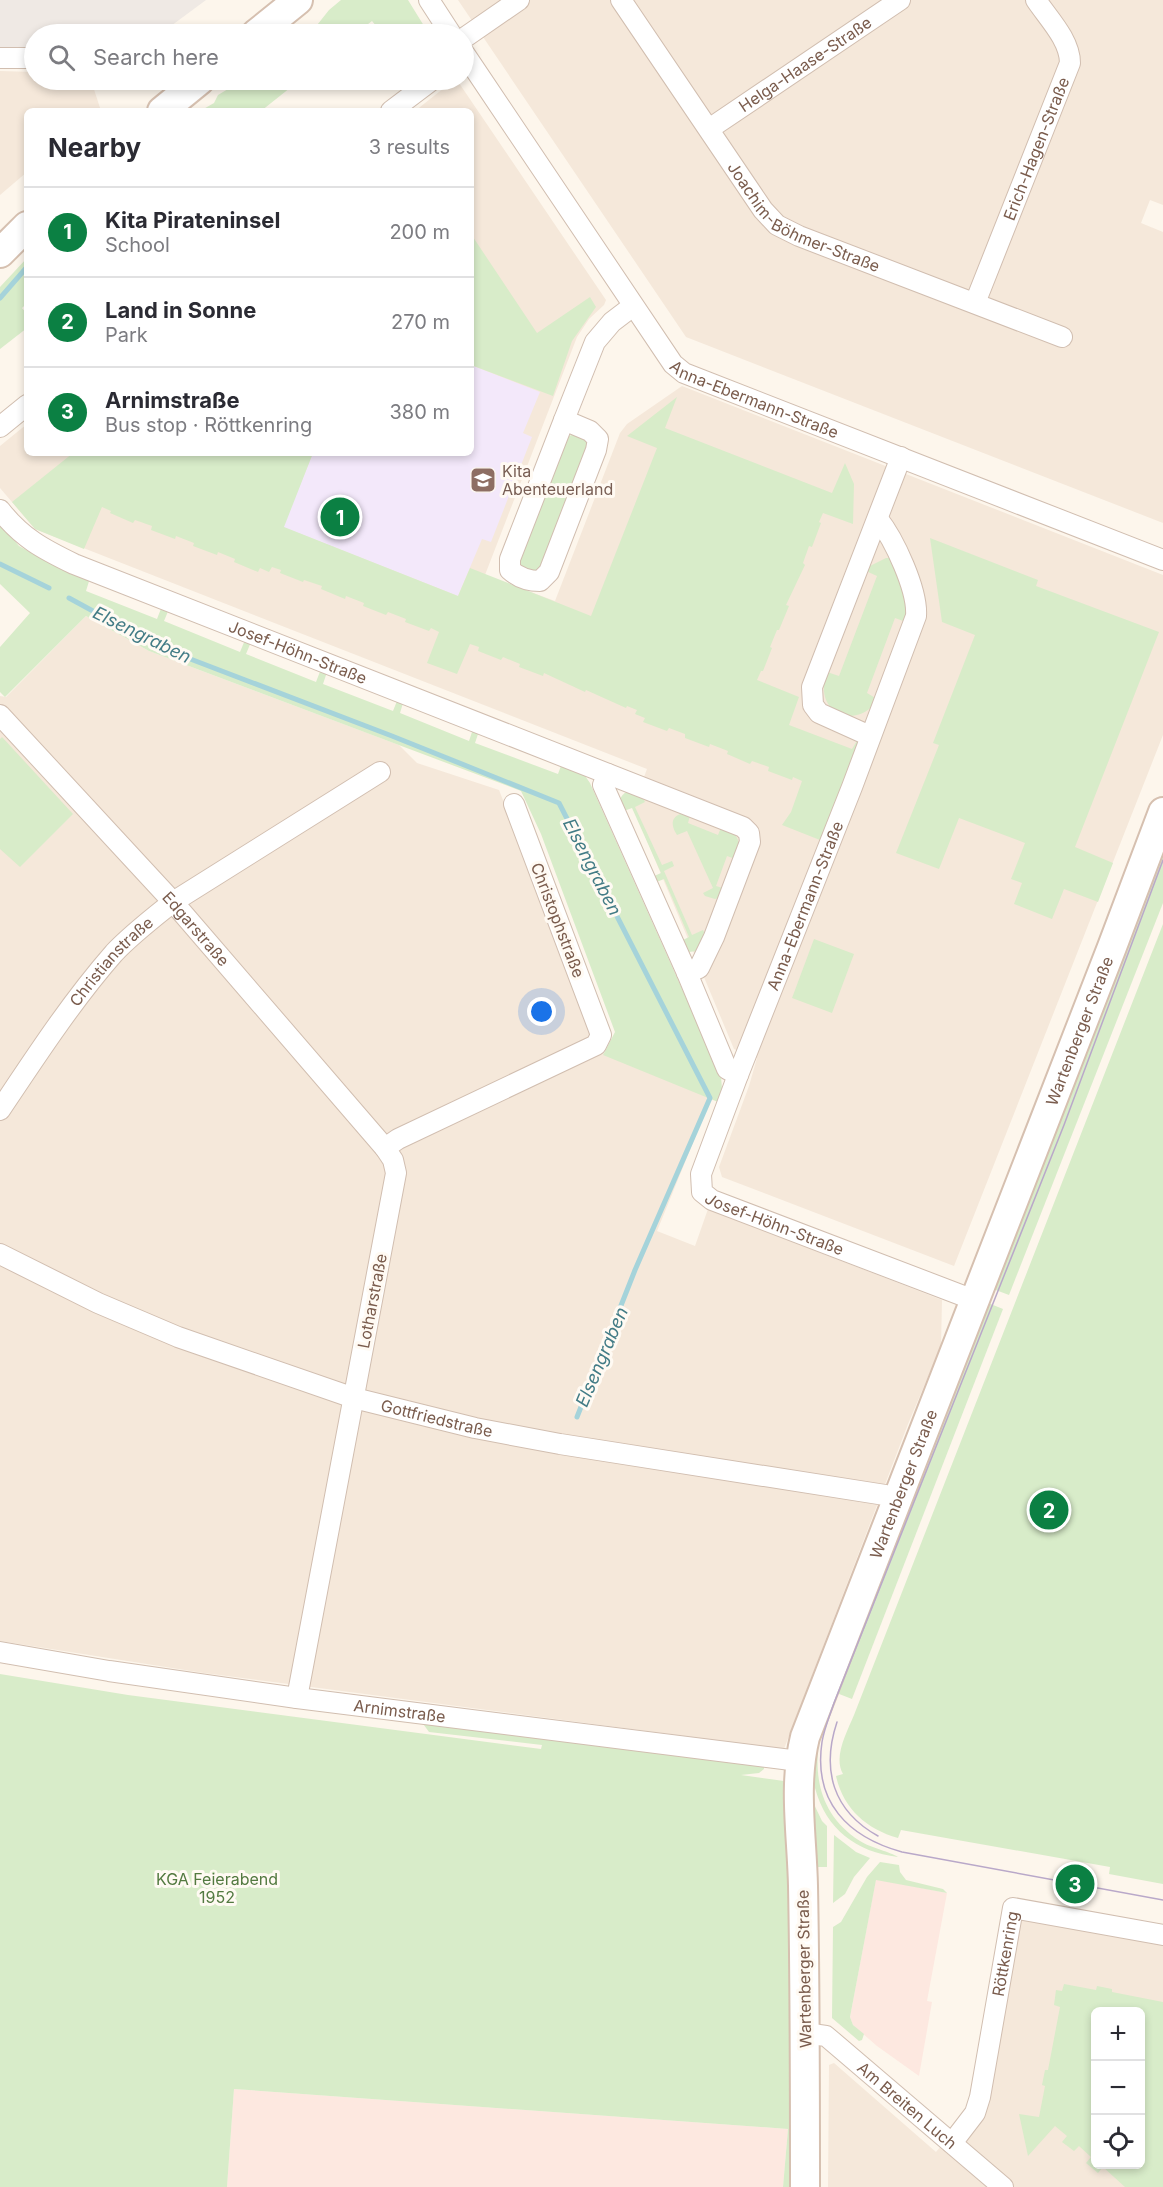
<!DOCTYPE html>
<meta charset="utf-8">
<style>
:root{--surface:#fff;--page:#f7f7f7;--text:#2b2b33;--muted:#7c7c81;--line:#e1e1e2;--accent:#0b8043}
body{margin:0;font-family:Inter,sans-serif;background:var(--page);color:var(--text)}
.controls{position:absolute;right:18px;bottom:18px;display:grid;overflow:hidden;border-radius:9px;box-shadow:0 3px 9px #0003}
.controls button{width:54px;height:54px;display:grid;place-items:center;padding:0;border:0;border-bottom:2px solid var(--line);background:var(--surface);color:var(--text);font:30px sans-serif}
.you{position:absolute;left:542px;top:1012px;width:21px;height:21px;margin:-15px;border:4px solid #fff;border-radius:50%;background:#1a73e8;box-shadow:0 0 0 9px #1a73e833}
.badge{display:grid;place-items:center;width:39px;height:39px;border-radius:50%;background:var(--accent);color:#fff;font-size:20px;font-weight:700}
.pin{position:absolute;translate:-50% -50%;border:3px solid #fff;box-shadow:0 2px 6px #0006}
.list{margin:0;padding:0;list-style:none}
h2{display:flex;justify-content:space-between;align-items:center;height:78px;margin:0;padding:0 24px;font-size:26px}
h2 small{font-size:20px;font-weight:400;color:var(--muted)}
.list li{display:grid;grid-template-columns:39px 1fr auto;gap:18px;align-items:center;box-sizing:border-box;height:90px;padding:0 24px;border-top:2px solid var(--line)}
.list b{display:block;font-size:22px;white-space:nowrap}
.list p{margin:0;font-size:20px;white-space:nowrap;color:var(--muted)}
.list em{font-size:20px;font-style:normal;color:var(--muted)}
.icon{flex:none;width:33px;height:33px;fill:none;stroke:currentColor;stroke-width:2;stroke-linecap:round;stroke-linejoin:round}
.map{position:relative;flex:none;width:1163px;height:2187px;overflow:hidden}
.search{position:absolute;background:var(--surface);box-shadow:0 3px 9px #0003;left:24px;top:24px;width:450px;height:66px;display:flex;align-items:center;gap:15px;box-sizing:border-box;padding:0 21px;border-radius:33px;color:var(--muted);font-size:22px}
.panel{position:absolute;background:var(--surface);box-shadow:0 3px 9px #0003;left:24px;top:108px;width:450px;height:348px;border-radius:9px}
.map>svg:first-child{display:block}
.residential{fill:#f5e8da;fill-rule:evenodd}
.commercial{fill:#fde8e0}
.industrial{fill:#efe9e4}
.education{fill:#f3e8fa}
.green{fill:#d8ecc9;fill-rule:evenodd}
.lines{fill:none;stroke-linecap:round;stroke-linejoin:round}
.stream{stroke:#a5d3da;stroke-width:5}
.street-casing{stroke:#d1beb0;stroke-width:22}
.secondary-casing{stroke:#d6c0b0;stroke-width:32}
.street{stroke:#fff;stroke-width:20}
.secondary{stroke:#fff;stroke-width:28}
.tram{stroke:#b9a8c9;stroke-width:1.5}
.labels{text-anchor:middle;stroke-width:6;stroke-linejoin:round;paint-order:stroke}
.street-label{font-size:16px;fill:#7a5c4d;stroke:#fffaf3}
.education-label{font-size:16px;fill:#785e54;stroke:#fffaf3;text-anchor:start}
.park-label{font-size:16px;fill:#537a41;stroke:#fffaf3}
.water-label{font-size:18px;font-style:italic;fill:#437c86;stroke:#fffaf3}
</style>
<div class="map">
<svg width="1163" height="2187" viewBox="0 0 1163 2187">
<rect width="100%" height="100%" fill="#fdf6ec"/>
<!-- residential -->
<g class="residential">
<path d="M458,0H1163V205L1150,200L1141,223L1163,232V523L686,337Z"/>
<path d="M0,71L34,72V80H91L101,111H27V172L0,195Z"/>
<path d="M459,83L606,300L604,305L589,319L577,337L485,575L555,601L620,433L627,424L682,386L1163,575V735L954,1266L722,1177L719,1167L749,1086L757,1058L734,1049L633,807L647,769L35,529L0,488V446L27,424V453H471V111H415L449,84Z"/>
<path d="M86,616L149,651L399,745L417,763L499,790L603,1053L707,1096L710,1101L657,1231L695,1246L708,1209L942,1300L941,1346L908,1424L784,1749L204,1673L0,1641V696L6,697Z"/>
<path d="M1005,1912L1163,1941V2187H828L829,2065L834,2063L936,2152L969,2112ZM1096,2012H1140V2164H1096Z"/>
</g>
<!-- commercial -->
<g class="commercial">
<path d="M876,1879L947,1893L927,2001L932,2002L919,2076L877,2046L853,2025L850,2017Z"/>
<path d="M234,2089L788,2129L783,2187H227Z"/>
</g>
<!-- industrial -->
<path class="industrial" d="M0,0H206L160,34H34V50H0Z"/>
<!-- education -->
<path class="education" d="M471,365L540,392L523,433L532,437L491,542L482,539L458,596L283,527L313,453H471Z"/>
<!-- green -->
<g class="green">
<path d="M341,0H408L429,34H383L372,21L355,34H310L329,10Z"/>
<path d="M243,80H300L261,111H200L214,103L218,95Z"/>
<path d="M471,234L537,333L590,297L596,307L572,341L553,396L471,365Z"/>
<path d="M27,258V303L22,308L27,314V328L0,349V287Z"/>
<path d="M677,397L665,428L832,493L845,463L854,484L853,524L823,513L819,522L821,523L812,547L809,546L803,563L805,565L786,605L789,606L779,630H777L770,647L772,648L763,671H761L757,680L799,697L789,725L852,749L858,739L861,740L825,842L782,825L791,812L802,781L793,777L792,780L768,771L769,767L752,761L750,764L727,754L728,751L710,744L709,747L685,738V734L669,728L667,731L643,722L645,718L635,714L637,710L627,706L626,708L586,690L585,692L544,673L543,676L519,667L520,664L503,657L501,660L478,651L479,647L470,644L457,674L427,663L439,632L431,628L429,631L405,622L406,619L388,612L386,615L363,606L364,603L346,596L345,599L321,589L322,586L304,580L303,582L280,573L281,570L272,567L269,572L260,568L258,572L234,562L235,559L218,552L217,555L193,546L194,543L176,536L175,539L151,530L152,526L135,520L133,523L110,513L111,511L102,507L84,549L35,529L12,502L73,453H313L284,527L458,596L470,568L591,616L657,448L627,436Z"/>
<path d="M576,434L586,439L590,446L544,566L536,574L521,570L518,560L568,436Z"/>
<path d="M0,523L19,546L28,551L90,578L86,591L157,619L162,606L169,609L164,621L240,652L245,640L251,642L246,654L316,682L321,669L327,672L323,684L393,711L397,701L403,703L400,713L469,741L473,729L479,731L475,743L558,774L562,763L581,770L590,783L721,1076L722,1089L718,1102L603,1055L615,1032L541,834L521,791L149,651L86,616L5,697L0,692V647L30,613L0,584Z"/>
<path d="M930,538L1038,580L1036,586L1159,632L1075,847L1113,863L1098,902L1064,889L1052,919L1014,904L1022,883L1011,879L1025,843L959,818L939,869L896,853L939,745L933,743L975,635L942,622Z"/>
<path d="M886,558H890L909,601L906,622L895,618L867,693L877,699C860,731 811,715 827,672L839,676L877,576L866,571L870,566Z"/>
<path d="M2,737L73,814L20,867L0,849V739Z"/>
<path d="M628,791L642,796L645,802L635,807L662,865L672,861L674,866L664,871L692,935L703,930L705,934L698,951L688,952L679,942L689,937L664,879L654,883L652,877L661,873L632,808L621,812C619,803 618,796 628,791Z"/>
<path d="M691,812L688,823L718,835L722,825C739,835 741,840 738,860L727,856L716,886L726,889L721,897L715,899L705,896L703,893L713,888L687,831L677,835C667,819 676,813 691,812Z"/>
<path d="M1163,843V903L1009,1295L993,1289Z"/>
<path d="M1163,924V1884L1109,1874L1110,1867L901,1830L898,1838C866,1829 843,1808 836,1776L843,1774C833,1757 847,1732 854,1715Z"/>
<path d="M814,939L854,954L832,1013L792,998Z"/>
<path d="M988,1303L1003,1309L852,1699L834,1692Z"/>
<path d="M0,1674L128,1695L541,1749L542,1745L429,1732L421,1721L764,1765V1769L759,1773L741,1775L791,1782L797,2187H783L788,2129L234,2089L227,2187H0Z"/>
<path d="M821,1730C812,1774 819,1815 860,1841C871,1848 891,1852 898,1857C856,1852 826,1829 815,1788C812,1779 810,1765 811,1756C813,1747 818,1738 821,1730Z"/>
<path d="M810,1796L822,1821L827,1826V1867H812Z"/>
<path d="M834,1835L856,1852L870,1858L854,1877L845,1894L833,1903Z"/>
<path d="M880,1862L899,1865L900,1872L906,1880L943,1889L947,1893L876,1880L850,2017L853,2025L864,2034L862,2040L859,2041L832,2018L833,1927L841,1922L867,1877Z"/>
<path d="M1064,1984L1096,1990L1097,1986L1112,1989V1992L1163,2002V2187H1125L1103,2167L1098,2173L1086,2163L1091,2157L1079,2146L1074,2151L1062,2142L1067,2136L1055,2126L1028,2156L1019,2114L1039,2117L1045,2086L1042,2085L1045,2070H1048L1060,2007L1054,2005L1056,1990L1062,1991ZM1096,2012H1140V2164H1096Z"/>
</g>
<g class="lines">
<!-- stream -->
<g class="stream">
<path d="M0,298L27,267"/>
<path d="M0,564L49,588"/>
<path d="M69,598L159,647L392,736L559,803L710,1098L635,1270L577,1417"/>
</g>
<!-- street casing -->
<g class="street-casing">
<g id="street">
<path d="M429,0L451,34"/>
<path id="s1" d="M621,0L763,210L777,225L799,236L1062,337"/>
<path d="M464,38L519,0"/>
<path id="s2" d="M464,53L673,364L684,373L1163,560"/>
<path d="M0,58H34"/>
<path d="M391,111L432,80"/>
<path id="s3" d="M709,129L900,0"/>
<path id="s4" d="M975,303L1070,63C1070,40 1048,18 1036,0"/>
<path d="M564,420L590,431L598,439L596,450L549,572L540,581C528,581 519,578 510,570V559Z"/>
<path d="M564,420L595,342L612,322L633,306"/>
<path d="M0,427L27,405"/>
<path id="s5" d="M0,510C22,538 43,549 74,564L743,827L749,833L750,842L714,937L699,968L687,973"/>
<path id="s6" d="M0,715L173,902L385,1148L393,1160L396,1173L297,1698"/>
<path d="M870,736L819,713L813,705L812,687L901,457"/>
<path id="s7" d="M608,774L603,785L687,973L727,1069L738,1075L701,1174L702,1192L712,1200L974,1300"/>
<path id="s8" d="M738,1075L852,787L916,616C918,590 894,539 878,519"/>
<path id="s9" d="M0,1110C36,1056 72,1001 114,953C132,934 153,918 173,902L380,772"/>
<path d="M385,1148L398,1139L596,1045L601,1035L514,804"/>
<path id="s10" d="M0,1254L98,1303L178,1337L354,1398L475,1428L560,1444L885,1495L897,1499"/>
<path id="s11" d="M0,1652L109,1671L297,1698L799,1761"/>
<path id="s12" d="M805,2033L826,2036L1003,2187"/>
<path id="s13" d="M952,2143L975,2113L980,2097L1013,1908L1163,1935"/>
</g>
</g>
<!-- secondary casing -->
<g class="secondary-casing">
<g id="secondary">
<path d="M256,34L298,0"/>
<path d="M162,111L200,80"/>
<path d="M0,253L27,226"/>
<path id="s14" d="M805,2187C805,2087 805,1986 803,1886C802,1836 793,1786 805,1737L1112,947L1163,812"/>
</g>
</g>
<!-- street -->
<use href="#street" class="street"/>
<!-- secondary -->
<use href="#secondary" class="secondary"/>
<!-- tram -->
<g class="tram">
<path d="M1163,860L1064,1125L834,1703C830,1715 824,1729 822,1742C813,1802 848,1837 902,1852L1163,1900"/>
<path d="M837,1722C821,1770 833,1811 878,1836"/>
</g>
</g>
<!-- icons -->
<defs>
<g id="school-square" transform="scale(1.35)"><rect x="-9" y="-9" width="18" height="18" rx="4" fill="#8d6e63" stroke="#fffaf3"/><path d="M0-5L7-2L0 1L-7-2ZM-4 1L0 2.5L4 1V4Q0 6-4 4Z" fill="#fff"/></g>
</defs>
<g fill-rule="evenodd">
<use href="#school-square" x="483" y="480"/>
</g>
<g class="labels">
<!-- street labels -->
<g class="street-label">
<text dy="6" stroke="none"><textPath href="#s3" startOffset="116">Helga-Haase-Straße</textPath></text>
<text dy="6" stroke="none"><textPath href="#s4" startOffset="166">Erich-Hagen-Straße</textPath></text>
<text dy="6" stroke="none"><textPath href="#s1" startOffset="291">Joachim-Böhmer-Straße</textPath></text>
<text dy="6" stroke="none"><textPath href="#s2" startOffset="464">Anna-Ebermann-Straße</textPath></text>
<text dy="6" stroke="none"><textPath href="#s5" startOffset="333">Josef-Höhn-Straße</textPath></text>
<text dy="6" stroke="none"><textPath href="#s8" startOffset="182">Anna-Ebermann-Straße</textPath></text>
<text transform="translate(558 920) rotate(69)" y="6">Christophstraße</text>
<text dy="6" stroke="none"><textPath href="#s6" startOffset="290">Edgarstraße</textPath></text>
<text dy="6" stroke="none"><textPath href="#s9" startOffset="186">Christianstraße</textPath></text>
<text dy="6" stroke="none"><textPath href="#s14" startOffset="1208">Wartenberger Straße</textPath></text>
<text dy="6" stroke="none"><textPath href="#s7" startOffset="538">Josef-Höhn-Straße</textPath></text>
<text transform="translate(372 1301) rotate(-79)" y="6">Lotharstraße</text>
<text dy="6" stroke="none"><textPath href="#s10" startOffset="468">Gottfriedstraße</textPath></text>
<text dy="6" stroke="none"><textPath href="#s14" startOffset="722">Wartenberger Straße</textPath></text>
<text dy="6" stroke="none"><textPath href="#s11" startOffset="404">Arnimstraße</textPath></text>
<text dy="6" stroke="none"><textPath href="#s13" startOffset="200">Röttkenring</textPath></text>
<text transform="translate(804 1969) rotate(-91)" y="6">Wartenberger Straße</text>
<text dy="6" stroke="none"><textPath href="#s12" startOffset="128">Am Breiten Luch</textPath></text>
</g>
<!-- education labels -->
<g class="education-label">
<text x="502" y="477">Kita<tspan x="502" dy="18">Abenteuerland</tspan></text>
</g>
<!-- park labels -->
<g class="park-label">
<text x="217" y="1885">KGA Feierabend<tspan x="217" dy="18">1952</tspan></text>
</g>
<!-- water labels -->
<g class="water-label">
<text transform="translate(142 635) rotate(26)" y="6">Elsengraben</text>
<text transform="translate(592 867) rotate(63)" y="6">Elsengraben</text>
<text transform="translate(602 1357) rotate(-67)" y="6">Elsengraben</text>
</g>
</g>
</svg>
<div class="controls">
<button>+</button>
<button>−</button>
<button><svg class="icon" aria-label="locate" viewBox="0 0 24 24"><circle cx="12" cy="12" r="6"/><path d="M12 2v4M12 18v4M2 12h4M18 12h4"/></svg></button>
</div>
<div class="you"></div>
<div class="pin badge" style="left:340px;top:517px">1</div>
<div class="pin badge" style="left:1049px;top:1510px">2</div>
<div class="pin badge" style="left:1075px;top:1884px">3</div>
<div class="search"><svg class="icon" aria-label="search" viewBox="0 0 24 24"><circle cx="10" cy="10" r="6"/><path d="M15 15l6 6"/></svg>Search here</div>
<section class="panel">
<h2>Nearby<small>3 results</small></h2>
<ul class="list">
<li><span class="badge">1</span><div><b>Kita Pirateninsel</b><p>School</p></div><em>200 m</em></li>
<li><span class="badge">2</span><div><b>Land in Sonne</b><p>Park</p></div><em>270 m</em></li>
<li><span class="badge">3</span><div><b>Arnimstraße</b><p>Bus stop · Röttkenring</p></div><em>380 m</em></li>
</ul>
</section>
</div>
